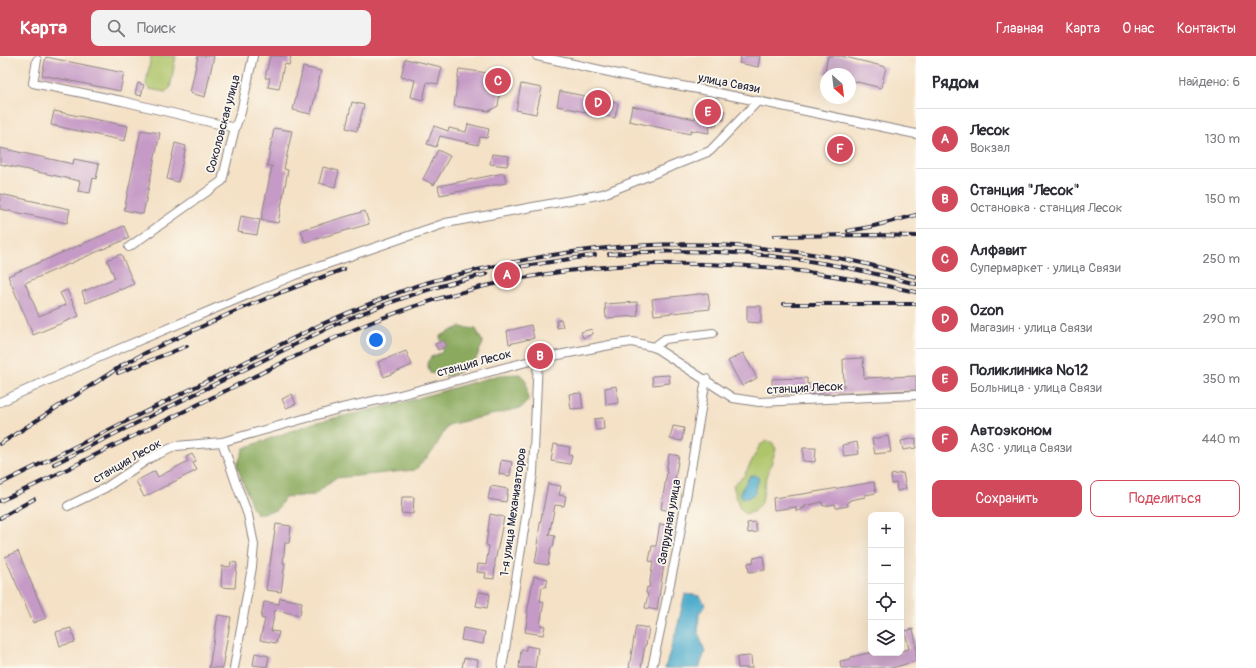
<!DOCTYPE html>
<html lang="ru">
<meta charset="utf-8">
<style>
:root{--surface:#fff;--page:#f2f2f3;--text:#2b2b33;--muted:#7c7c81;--line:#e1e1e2;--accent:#d1495b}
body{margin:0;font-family:Pangolin,sans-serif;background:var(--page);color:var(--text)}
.controls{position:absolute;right:12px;bottom:12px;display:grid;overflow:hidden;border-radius:8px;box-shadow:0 4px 16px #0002}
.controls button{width:36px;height:36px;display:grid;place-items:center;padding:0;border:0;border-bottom:1px solid var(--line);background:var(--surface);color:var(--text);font:20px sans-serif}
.compass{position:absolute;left:820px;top:12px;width:36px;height:36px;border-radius:50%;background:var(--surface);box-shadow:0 4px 16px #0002;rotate:152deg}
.you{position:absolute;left:376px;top:284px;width:14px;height:14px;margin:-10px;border:3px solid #fff;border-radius:50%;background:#1a73e8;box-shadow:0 0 0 6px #1a73e833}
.badge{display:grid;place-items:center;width:26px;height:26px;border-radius:50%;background:var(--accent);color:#fff;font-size:13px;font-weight:700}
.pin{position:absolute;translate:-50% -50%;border:2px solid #fff;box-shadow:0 1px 4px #0006}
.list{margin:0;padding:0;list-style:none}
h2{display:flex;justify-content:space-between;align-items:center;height:52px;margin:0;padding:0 16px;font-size:17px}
h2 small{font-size:13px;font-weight:400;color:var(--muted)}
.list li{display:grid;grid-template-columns:26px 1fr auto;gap:12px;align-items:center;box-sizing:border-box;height:60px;padding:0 16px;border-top:1px solid var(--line)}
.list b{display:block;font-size:15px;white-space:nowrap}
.list p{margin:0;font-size:13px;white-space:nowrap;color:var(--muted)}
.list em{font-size:13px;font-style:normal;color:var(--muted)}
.actions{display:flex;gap:8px;padding:12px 16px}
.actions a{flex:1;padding:9px 0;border:1px solid var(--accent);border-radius:8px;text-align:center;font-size:14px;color:var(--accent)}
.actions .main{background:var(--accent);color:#fff}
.icon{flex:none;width:22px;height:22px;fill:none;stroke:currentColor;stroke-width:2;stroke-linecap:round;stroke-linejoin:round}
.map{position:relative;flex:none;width:916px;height:612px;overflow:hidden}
header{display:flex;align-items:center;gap:24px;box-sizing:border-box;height:56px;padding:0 20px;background:var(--accent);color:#fff}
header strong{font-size:19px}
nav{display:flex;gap:22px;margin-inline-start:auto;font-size:14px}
.search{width:280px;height:36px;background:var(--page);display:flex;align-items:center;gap:10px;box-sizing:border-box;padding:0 14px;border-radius:8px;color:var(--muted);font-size:15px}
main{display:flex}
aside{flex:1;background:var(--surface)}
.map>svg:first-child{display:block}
.green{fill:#afc56a;stroke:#687452}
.forest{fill:#8baa5e;stroke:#56664c}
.water{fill:#4fadcd;stroke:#386884}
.building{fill:#c59ac6}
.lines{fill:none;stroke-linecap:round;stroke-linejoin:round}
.minor-casing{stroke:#8b8280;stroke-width:10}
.minor{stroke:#fff;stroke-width:8}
.rail-casing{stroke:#22223b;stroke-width:4}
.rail{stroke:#fbf7ec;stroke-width:2.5;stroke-dasharray:8;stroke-linecap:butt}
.labels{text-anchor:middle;stroke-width:3.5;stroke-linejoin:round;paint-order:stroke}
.street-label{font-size:12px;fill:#22223b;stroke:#fbf7ec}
</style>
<header>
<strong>Карта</strong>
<div class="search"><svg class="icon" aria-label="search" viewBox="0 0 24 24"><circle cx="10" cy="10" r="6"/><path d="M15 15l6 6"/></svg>Поиск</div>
<nav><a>Главная</a><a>Карта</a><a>О нас</a><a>Контакты</a></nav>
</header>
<main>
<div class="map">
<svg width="916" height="612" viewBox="0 0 916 612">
<rect width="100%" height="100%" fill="#fbf7ec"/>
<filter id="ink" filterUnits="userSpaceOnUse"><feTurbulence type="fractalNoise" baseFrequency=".025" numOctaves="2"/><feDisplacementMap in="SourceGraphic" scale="8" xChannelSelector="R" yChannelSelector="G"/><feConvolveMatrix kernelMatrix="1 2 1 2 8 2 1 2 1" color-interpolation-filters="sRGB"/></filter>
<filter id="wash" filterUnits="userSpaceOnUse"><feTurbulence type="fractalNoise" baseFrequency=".012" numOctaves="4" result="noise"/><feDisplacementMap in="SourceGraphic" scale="16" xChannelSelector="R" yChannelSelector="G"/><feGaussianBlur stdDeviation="0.9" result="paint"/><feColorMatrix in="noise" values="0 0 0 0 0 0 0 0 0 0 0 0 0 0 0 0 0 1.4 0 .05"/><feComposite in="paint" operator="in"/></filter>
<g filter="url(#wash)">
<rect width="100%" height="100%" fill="#f4e1c6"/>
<!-- green -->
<g class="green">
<path d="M151,0H176L170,32L165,36L149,33L146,28Z"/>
<path d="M767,385L772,386L776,393L765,427L762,446L753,456L745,458L739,451L733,429L744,420L760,389Z"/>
</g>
<!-- forest -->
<g class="forest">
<path d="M460,271L476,273L483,287L473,309L450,320L430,317L427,307L431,301L443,296L440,280Z"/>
<path d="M521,318L526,325L528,345L521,352L448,369L433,395L415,414L335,422L314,439L285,441L277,454L257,458L253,453L237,410L244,392L313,367L401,347L499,319Z"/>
</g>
<!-- water -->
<g class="water">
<path d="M755,419L759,422L755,437L748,442H742L740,436L750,420Z"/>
<path d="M685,538L700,540L706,550L699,557L698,576L705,596L699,612H665L678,569Z"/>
</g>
<g id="blocks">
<!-- building -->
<g class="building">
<path d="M198,0H214L205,41L190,37Z"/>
<path d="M270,0H291L289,9L284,8L279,33L268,31L270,22H265Z"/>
<path d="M741,0H760L758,11L739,7Z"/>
<path d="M828,0H841L886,11L881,32L850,24V18H824Z"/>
<path d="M46,1L124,17L120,35L42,19Z"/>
<path d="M405,3L442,11L438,28L427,26L423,44L411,41L415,24L401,21Z"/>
<path d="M303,11L321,15L311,58L293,54Z"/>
<path d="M459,13L502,19L498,50L489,55L454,50Z"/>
<path d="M138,27L144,29L141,40L135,38Z"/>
<path d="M521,28L542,32L536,58L516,54Z"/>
<path d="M560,35L618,47L615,62L557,50Z"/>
<path d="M352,46L364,49L357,75L346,72Z"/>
<path d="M632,50L695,63L697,51L725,55L724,64L717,63L716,70L710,69L709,77L691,74L690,78L629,65Z"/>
<path d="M54,55L128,70L125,85L51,69Z"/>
<path d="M468,68L489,73L487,82L480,81L478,89L440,80L436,91L427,88L434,70L448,75L449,72L466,76Z"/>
<path d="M274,72L292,75L284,113L288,114L278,167L261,164L272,110H267Z"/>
<path d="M141,74L160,77L143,158L124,154Z"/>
<path d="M175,87L186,90L178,126L167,123Z"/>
<path d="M836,88L848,90L847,98L835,96Z"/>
<path d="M0,92L73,108L74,103L99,108L96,123L93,122L90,137L78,135L80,125L0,108Z"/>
<path d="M438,94L450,100L434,129L423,123Z"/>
<path d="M492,98L509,100L507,110L490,108Z"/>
<path d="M323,111L339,115L335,131L319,127Z"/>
<path d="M504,117L506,127L440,139L438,130Z"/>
<path d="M0,138L70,153L67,167L0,153Z"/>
<path d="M365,155L369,168L305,186L301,174Z"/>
<path d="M241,160L260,164L257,179L238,176Z"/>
<path d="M124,170L129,182L25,227L39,260L66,249L60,237L67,234L79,260L33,279L8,220Z"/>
<path d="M121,198L134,228L120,234V233L86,247L82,236L115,222L107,204Z"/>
<path d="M708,237L710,253L654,259L652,243Z"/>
<path d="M637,246L638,260L606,262L605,248Z"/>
<path d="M747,250H761V267L747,266Z"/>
<path d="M561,263L563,271L557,272L556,265Z"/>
<path d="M531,269L534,282L509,288L507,275Z"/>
<path d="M592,273L593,278L583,282L581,276Z"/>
<path d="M444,284L447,290L438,294L435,288Z"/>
<path d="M406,295L412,309L384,321L378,306Z"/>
<path d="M743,297L757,322L742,330L728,305Z"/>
<path d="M863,302L864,322L916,320V334L800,339V338H772V323L807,322V328H827V331H844L843,303Z"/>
<path d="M669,319L670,327L653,329L652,320Z"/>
<path d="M616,330L618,347L606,349L605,332Z"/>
<path d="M581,337L583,352L571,353L569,338Z"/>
<path d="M292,338L296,348L286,352L282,343Z"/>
<path d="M603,362L604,373L596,374L594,363Z"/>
<path d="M673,370L684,372L682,385L670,383Z"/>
<path d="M888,380L891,396L875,398L872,383Z"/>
<path d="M916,382V392L903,394L901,385Z"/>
<path d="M857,386L859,398L844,400L842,389Z"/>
<path d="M554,388L570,391L569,399L572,400L570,408L551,405Z"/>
<path d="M803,392H816L815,406L803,405Z"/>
<path d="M192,398L196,405L193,407L197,414L144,441L136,425L155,415L158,421L188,405L186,401Z"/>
<path d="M669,398L679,400L675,423H677L670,455L661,453L667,416H666Z"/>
<path d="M501,404L512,406L510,420L499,418Z"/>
<path d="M903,417L906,433L897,435L896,427L892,428L891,419Z"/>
<path d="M874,426L876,437L865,439V441L850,444V445L847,446L848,450L836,452L835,448L823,450L822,446L805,450V452H802V454L796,455V451L774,454L773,442L803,438Z"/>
<path d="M548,428L561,430L559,439L566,440L564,450L555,449L549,479L555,480L553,491H551L548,509L535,507L538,489H537L540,468Z"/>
<path d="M491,430L508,433L506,446L488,443Z"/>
<path d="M402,441H414L413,458L401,457Z"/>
<path d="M490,458L504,461L495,506L494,523L485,522L486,517L477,516L478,508L486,509L489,490L486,489Z"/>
<path d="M755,466L757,476L748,477L747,467Z"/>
<path d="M276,468L291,470L289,487H285L283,507H285L281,536L266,534Z"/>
<path d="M660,468L670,470L657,554L645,552L648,538L646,537L647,531L649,532L653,506L649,505L652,490H656Z"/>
<path d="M18,495L46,562L33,567L5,501Z"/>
<path d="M763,500L765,514L749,516L748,507L754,506L753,502Z"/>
<path d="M231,506L237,507L235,532L221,531L222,510L230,511Z"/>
<path d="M534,520L548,523L546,531H542L540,545L544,546L540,569L545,570L543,579L525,576L528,558L527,557Z"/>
<path d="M479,536L490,538L487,552L476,550Z"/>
<path d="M280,542L302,546L300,559L275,554L271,575L279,576L276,587L260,584L265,563L261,562L264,546L279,548Z"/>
<path d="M218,559L231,561L224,601H225L223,612H209Z"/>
<path d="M636,570L649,572L646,589H645L641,612H629Z"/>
<path d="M71,572L75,586L60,590L56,576Z"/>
<path d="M463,572L485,576L483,588L461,584Z"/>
<path d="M913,573L916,587V605L892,612H841L840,605L851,603V601L868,597H901V595L909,593L905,575Z"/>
<path d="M526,590L538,592L535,612H519L521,594H526Z"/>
<path d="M255,597L269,600L267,611L253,609Z"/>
<path d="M751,600L752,612H738L737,601Z"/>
<path d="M464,602L478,604L477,612H462Z"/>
</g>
</g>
</g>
<g filter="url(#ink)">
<use href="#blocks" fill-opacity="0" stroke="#8b8280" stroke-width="1"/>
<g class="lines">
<!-- minor casing -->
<g class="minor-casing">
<g id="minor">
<path d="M537,0L632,21L709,35L916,78"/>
<path d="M37,4L33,27L122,45L235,72"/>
<path d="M129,191L222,125L235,72L241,56L253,0"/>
<path d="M654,291L665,283L713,277"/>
<path d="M0,346L95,303L295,219L446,167L603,138L710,95L758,45"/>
<path d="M222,386L236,427L248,459L254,489L252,511L234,612"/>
<path d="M68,450L105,432L150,402L176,390L222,386L342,352L396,340L538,303L610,289L632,286L654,291L733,342L759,346L916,339"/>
<path d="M502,612L533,417L538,303"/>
<path d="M652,612L678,490L706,323"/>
</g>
</g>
<!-- minor -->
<use href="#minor" class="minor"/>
<!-- rail casing -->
<g class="rail-casing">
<g id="rail">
<path d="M848,175L870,171L916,159"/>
<path d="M774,180L873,179L916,180"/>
<path d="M609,198C665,194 723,194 779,201C825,206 871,216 916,228"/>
<path d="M506,213L595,199"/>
<path d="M784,248H916"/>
<path d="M118,317L187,290"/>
<path d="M0,388L126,307L151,294L231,257L282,236L344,213"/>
<path d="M54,408L332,270C382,248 433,230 487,218"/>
<path d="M0,428L320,269C352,255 383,242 416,230C444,221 472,215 500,209C587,190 679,183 768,193C800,196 832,200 862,207C880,211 898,217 916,221"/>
<path d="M0,445C36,429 70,412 105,394C154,370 204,346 253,321C294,301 334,281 377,264C481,223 592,205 705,208C734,209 763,210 792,214C833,219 875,227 916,236"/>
<path d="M0,462L34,443"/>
</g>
</g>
<!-- rail -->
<use href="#rail" class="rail"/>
</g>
</g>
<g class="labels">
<!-- street labels -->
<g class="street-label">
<text transform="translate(729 27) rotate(11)" y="4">улица Связи</text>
<text transform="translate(223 68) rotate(-75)" y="4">Соколовская улица</text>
<text transform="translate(474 307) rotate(-15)" y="4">станция Лесок</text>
<text transform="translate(805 332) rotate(-3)" y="4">станция Лесок</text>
<text transform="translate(127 405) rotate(-30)" y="4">станция Лесок</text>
<text transform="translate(513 456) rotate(-82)" y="4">1-я улица Механизаторов</text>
<text transform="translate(669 466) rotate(-80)" y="4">Запрудная улица</text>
</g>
</g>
</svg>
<div class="controls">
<button>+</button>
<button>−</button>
<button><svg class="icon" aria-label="locate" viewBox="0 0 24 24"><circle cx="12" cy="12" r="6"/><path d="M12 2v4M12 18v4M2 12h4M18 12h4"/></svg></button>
<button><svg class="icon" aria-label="layers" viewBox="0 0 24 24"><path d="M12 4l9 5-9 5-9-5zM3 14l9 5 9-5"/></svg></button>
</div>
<svg class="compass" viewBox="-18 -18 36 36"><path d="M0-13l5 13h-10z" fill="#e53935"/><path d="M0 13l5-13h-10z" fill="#7c7c81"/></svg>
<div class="you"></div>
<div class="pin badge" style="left:507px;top:219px">A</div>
<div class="pin badge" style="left:540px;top:300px">B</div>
<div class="pin badge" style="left:498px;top:25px">C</div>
<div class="pin badge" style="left:598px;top:47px">D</div>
<div class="pin badge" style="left:708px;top:56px">E</div>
<div class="pin badge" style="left:840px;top:93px">F</div>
</div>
<aside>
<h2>Рядом<small>Найдено: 6</small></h2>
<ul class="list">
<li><span class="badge">A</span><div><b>Лесок</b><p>Вокзал</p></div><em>130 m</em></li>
<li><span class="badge">B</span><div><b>Станция &quot;Лесок&quot;</b><p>Остановка · станция Лесок</p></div><em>150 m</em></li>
<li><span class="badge">C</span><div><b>Алфавит</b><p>Супермаркет · улица Связи</p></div><em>250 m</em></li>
<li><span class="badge">D</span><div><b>Ozon</b><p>Магазин · улица Связи</p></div><em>290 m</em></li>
<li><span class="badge">E</span><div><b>Поликлиника №12</b><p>Больница · улица Связи</p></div><em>350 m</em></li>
<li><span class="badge">F</span><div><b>Автоэконом</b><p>АЗС · улица Связи</p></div><em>440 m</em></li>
</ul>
<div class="actions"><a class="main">Сохранить</a><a>Поделиться</a></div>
</aside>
</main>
